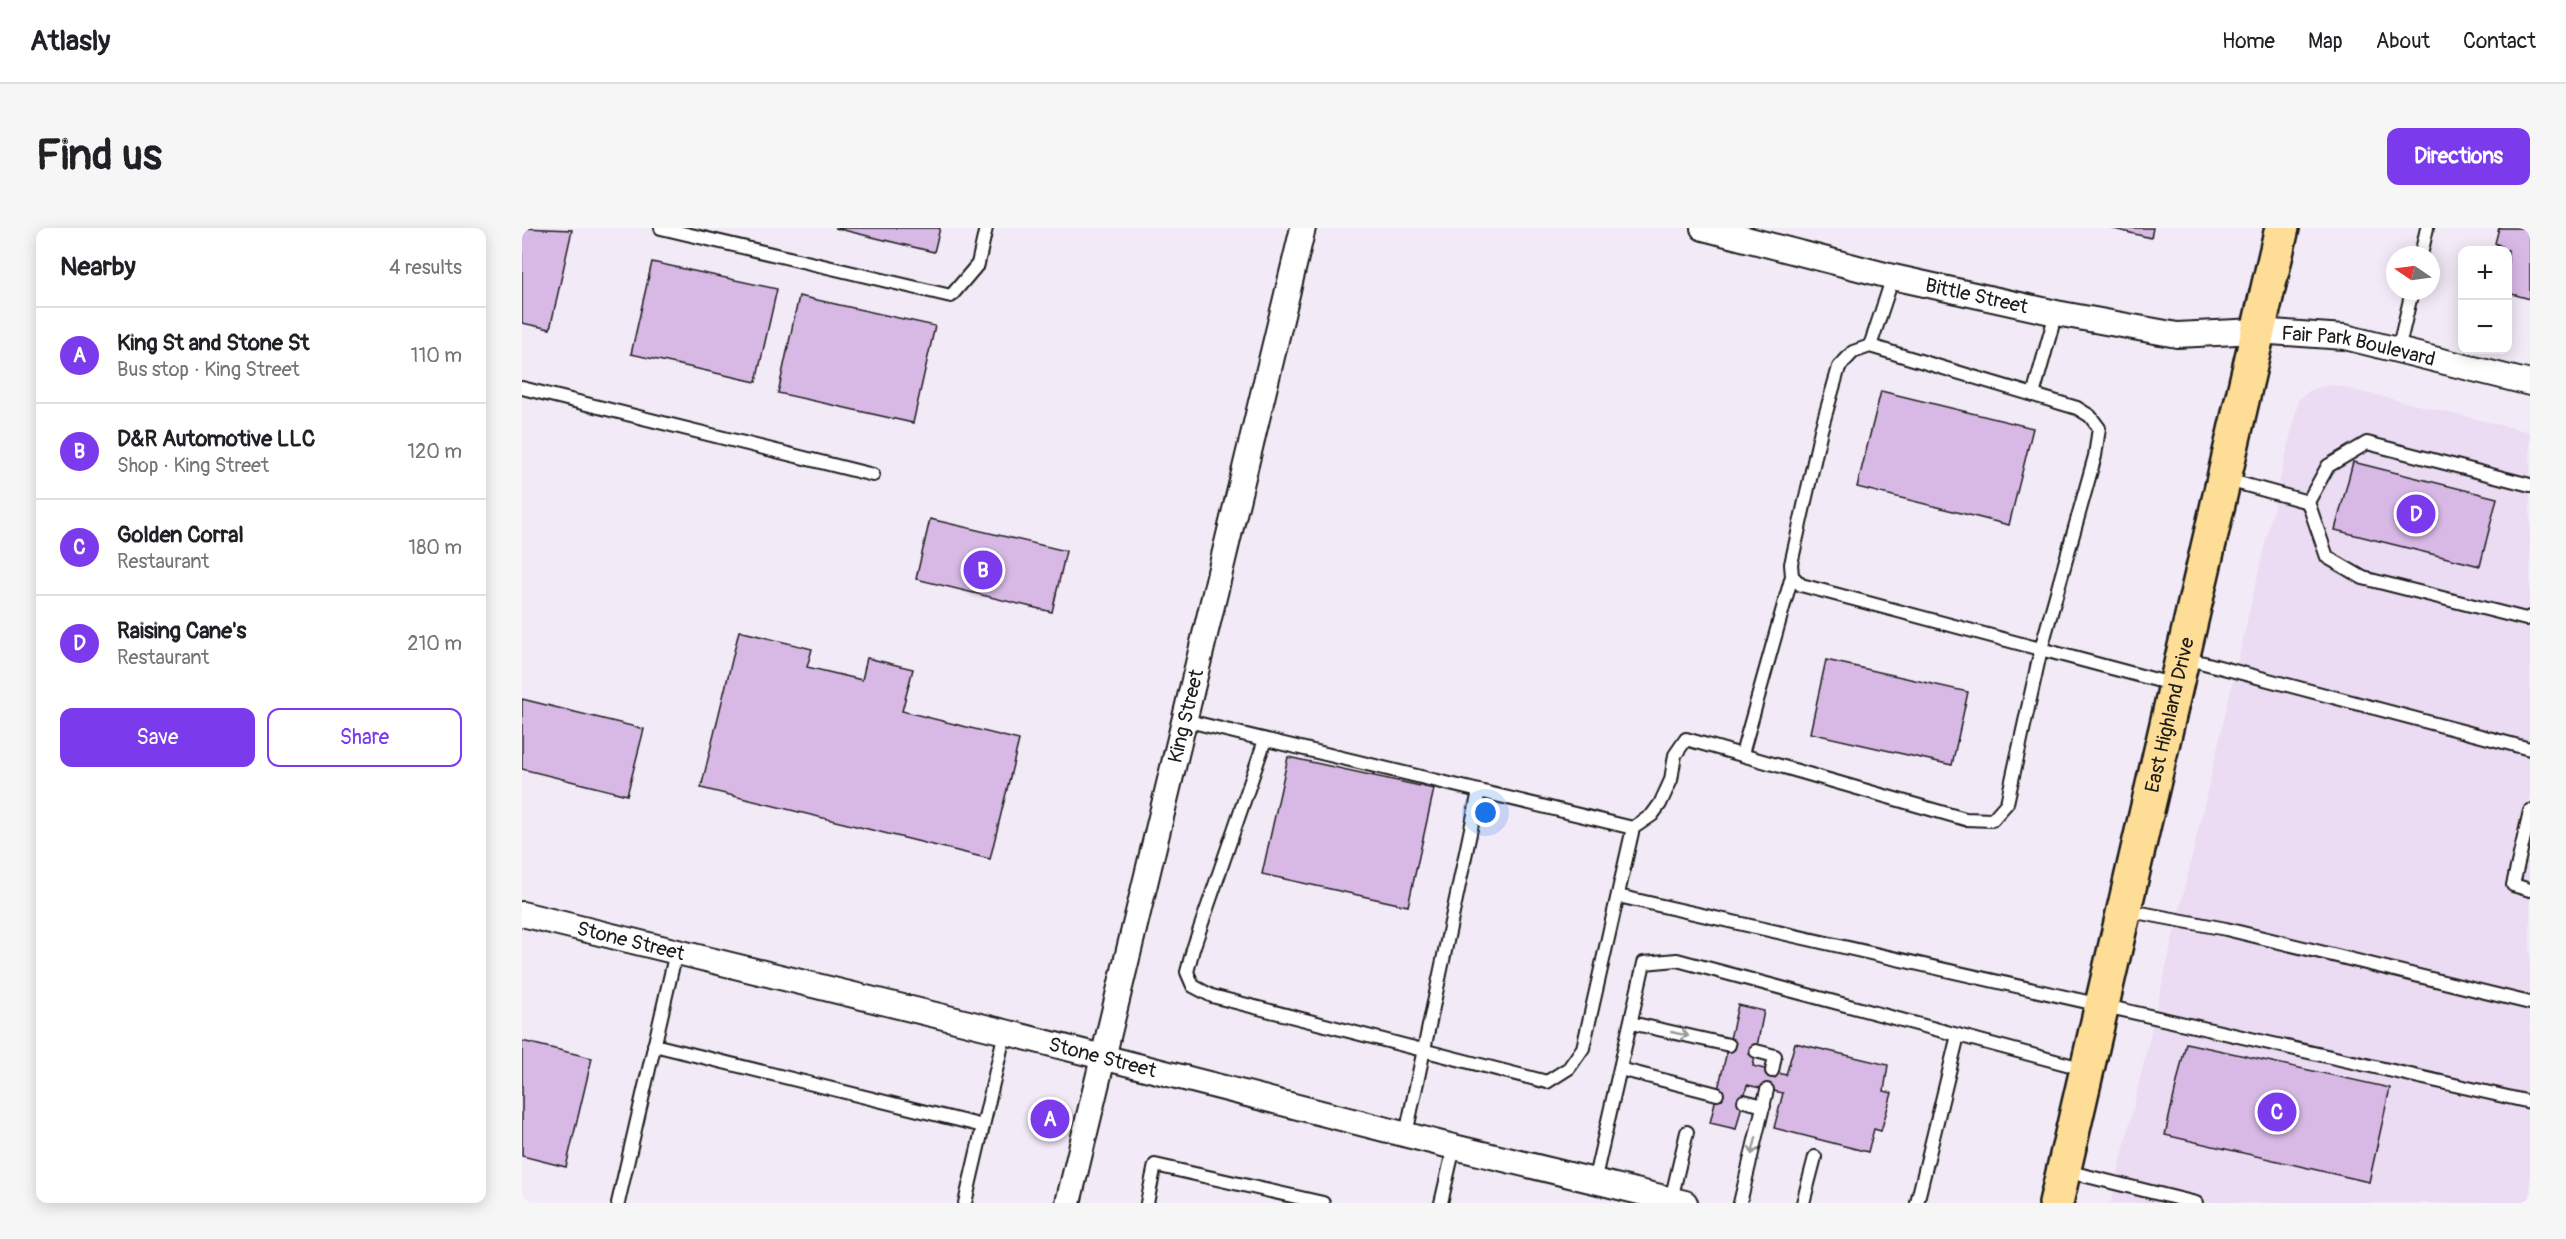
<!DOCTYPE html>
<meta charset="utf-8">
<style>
:root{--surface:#fff;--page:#f6f6f6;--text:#202124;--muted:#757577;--line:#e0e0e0;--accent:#7c3aed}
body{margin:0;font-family:Pangolin,sans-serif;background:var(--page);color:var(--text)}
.controls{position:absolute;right:18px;top:18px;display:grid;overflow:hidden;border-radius:12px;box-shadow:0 3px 15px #0003}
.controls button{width:54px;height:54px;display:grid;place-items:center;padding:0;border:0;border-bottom:2px solid var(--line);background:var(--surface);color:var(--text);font:30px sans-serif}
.compass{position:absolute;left:1864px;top:18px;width:54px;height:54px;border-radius:50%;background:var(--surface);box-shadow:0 3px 15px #0003;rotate:283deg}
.you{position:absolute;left:964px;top:585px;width:21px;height:21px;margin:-15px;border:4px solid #fff;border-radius:50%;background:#1a73e8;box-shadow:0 0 0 9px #1a73e833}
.badge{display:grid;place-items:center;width:39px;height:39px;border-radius:50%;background:var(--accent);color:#fff;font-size:20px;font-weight:700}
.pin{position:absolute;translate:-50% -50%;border:3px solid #fff;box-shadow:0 2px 6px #0006}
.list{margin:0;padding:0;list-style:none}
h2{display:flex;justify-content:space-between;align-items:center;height:78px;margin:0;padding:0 24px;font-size:26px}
h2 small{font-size:20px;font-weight:400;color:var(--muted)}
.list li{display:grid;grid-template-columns:39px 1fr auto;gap:18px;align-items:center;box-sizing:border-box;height:96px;padding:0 24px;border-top:2px solid var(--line)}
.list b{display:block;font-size:22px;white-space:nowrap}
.list p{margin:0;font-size:20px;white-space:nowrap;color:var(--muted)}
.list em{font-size:20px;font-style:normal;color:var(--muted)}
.actions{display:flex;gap:12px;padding:18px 24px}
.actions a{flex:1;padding:14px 0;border:2px solid var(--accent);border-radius:12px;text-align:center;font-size:21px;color:var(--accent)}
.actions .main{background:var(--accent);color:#fff}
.map{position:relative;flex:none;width:2008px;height:975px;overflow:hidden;border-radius:12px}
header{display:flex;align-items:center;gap:36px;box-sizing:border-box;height:84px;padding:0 30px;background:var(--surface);border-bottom:2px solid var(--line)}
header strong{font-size:28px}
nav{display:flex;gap:33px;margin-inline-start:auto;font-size:21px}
.intro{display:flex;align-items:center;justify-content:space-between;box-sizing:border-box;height:144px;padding:0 36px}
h1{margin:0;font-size:42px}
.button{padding:15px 27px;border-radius:12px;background:var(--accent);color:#fff;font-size:21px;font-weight:700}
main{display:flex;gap:36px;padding:0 36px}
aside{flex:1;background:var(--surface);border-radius:12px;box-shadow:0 3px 15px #0003}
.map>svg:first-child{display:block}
.built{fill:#ebdbf3}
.building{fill:#d8b9e6;stroke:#1c1c1c;stroke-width:1.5}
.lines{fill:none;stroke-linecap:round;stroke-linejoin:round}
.service-casing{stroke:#1c1c1c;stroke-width:16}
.minor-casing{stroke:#1c1c1c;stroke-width:28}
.primary-casing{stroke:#1c1c1c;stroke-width:38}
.service{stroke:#fff;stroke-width:12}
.minor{stroke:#fff;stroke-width:24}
.primary{stroke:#fedd96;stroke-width:33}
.oneway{stroke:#999}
.labels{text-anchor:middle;stroke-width:4.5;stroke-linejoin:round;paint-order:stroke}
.street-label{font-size:20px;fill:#1c1c1c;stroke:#fff}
</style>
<header>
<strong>Atlasly</strong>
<nav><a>Home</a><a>Map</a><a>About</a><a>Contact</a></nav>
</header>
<div class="intro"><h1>Find us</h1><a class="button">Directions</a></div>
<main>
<aside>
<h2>Nearby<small>4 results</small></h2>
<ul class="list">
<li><span class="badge">A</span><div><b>King St and Stone St</b><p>Bus stop · King Street</p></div><em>110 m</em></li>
<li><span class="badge">B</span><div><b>D&amp;R Automotive LLC</b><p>Shop · King Street</p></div><em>120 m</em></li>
<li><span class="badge">C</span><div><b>Golden Corral</b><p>Restaurant</p></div><em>180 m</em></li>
<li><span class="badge">D</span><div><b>Raising Cane's</b><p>Restaurant</p></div><em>210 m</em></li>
</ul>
<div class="actions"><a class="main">Save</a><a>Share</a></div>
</aside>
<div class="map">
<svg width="2008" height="975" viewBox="0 0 2008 975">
<rect width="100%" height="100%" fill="#f3eaf8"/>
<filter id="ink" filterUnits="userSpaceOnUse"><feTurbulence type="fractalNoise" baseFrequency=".0167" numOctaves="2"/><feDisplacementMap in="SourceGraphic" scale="12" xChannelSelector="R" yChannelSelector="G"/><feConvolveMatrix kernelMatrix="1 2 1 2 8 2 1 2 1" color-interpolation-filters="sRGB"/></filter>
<g filter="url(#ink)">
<!-- built -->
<path class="built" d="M1811,157L2008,204V975H1589L1777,171L1790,161Z"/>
<!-- building -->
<g class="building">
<path d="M0,0L50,2L28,101L0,95Z"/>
<path d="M313,0H418L412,24Z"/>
<path d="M1588,0H1631L1629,10Z"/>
<path d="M1977,0H2008V71L1986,65V22H1974L1975,18L1981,19L1973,15Z"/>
<path d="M130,34L255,61L234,154L109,126Z"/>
<path d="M277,68L413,98L391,195L256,165Z"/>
<path d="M1359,163L1511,200L1487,297L1335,259Z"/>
<path d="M1831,234L1975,270L1958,338L1813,302Z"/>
<path d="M408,291L544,323L530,384L394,351Z"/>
<path d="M217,403L290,421L285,439L340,452L345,430L391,441L380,483L497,512L468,631L179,560Z"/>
<path d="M1304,432L1446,464L1430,537L1288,505Z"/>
<path d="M0,471L122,501L105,567L0,541Z"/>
<path d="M766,529L912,561L886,678L740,646Z"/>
<path d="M1216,777L1242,783L1231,838L1264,847L1273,815L1366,837L1362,863L1370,865L1359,903L1352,901L1346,924L1252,900L1261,865L1225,857L1214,901L1188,895Z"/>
<path d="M0,813L70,830L44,939L0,928Z"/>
<path d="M1664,815L1868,860L1847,954L1643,907Z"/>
</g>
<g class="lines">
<!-- service casing -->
<g class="service-casing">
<g id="service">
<path d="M139,0L429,68L456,36L464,0"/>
<path d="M1899,27L1905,0"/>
<path d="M1348,118L1371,49"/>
<path d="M1876,123L1890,63"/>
<path d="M0,160L351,247"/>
<path d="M1511,167L1534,85"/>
<path d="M1702,251L1786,274"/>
<path d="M2008,257L1845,215L1806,238L1786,274L1805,329L1841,350L2004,391L2008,389"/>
<path d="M1663,430L2008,521"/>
<path d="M662,492L1111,600"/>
<path d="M743,512L671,721L665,744L671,758L690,768L1025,854L1047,840L1061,820L1111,600L1130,587L1138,576L1149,552L1153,527L1164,511L1443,591L1470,592L1485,575L1519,421L1573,228L1577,200L1568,188L1555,180L1348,118L1331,124L1317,139L1299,202L1269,336L1270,348L1279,357L1653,457"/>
<path d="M1220,526L1270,348"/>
<path d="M2008,583L1991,657L2008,662"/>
<path d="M1096,668L2008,874"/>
<path d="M1603,682L1704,701L2008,775"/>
<path d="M1109,795L1207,817"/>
<path d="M132,817L461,898"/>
<path d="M1234,823L1253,828L1250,843"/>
<path d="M1098,841L1195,866"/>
<path d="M1222,873L1242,878"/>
<path d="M884,906L957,563"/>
<path d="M1544,943L1674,975"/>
<path d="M1072,954L1122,735L1155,732L1563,841"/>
<path d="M1149,972L1165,904"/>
<path d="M96,975L154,724"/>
<path d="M443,975L483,804"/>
<path d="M625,975L633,937L801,975"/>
<path d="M919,975L932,919"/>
<path d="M1218,975L1245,862"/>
<path d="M1281,975L1293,929"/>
<path d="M1395,975L1436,807"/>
</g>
</g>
<!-- minor casing -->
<g class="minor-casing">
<g id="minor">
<path id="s1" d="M1181,0L1371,49L1534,85L1655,107L1734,103L1823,109L2008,155"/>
<path id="s2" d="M0,686L483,804L932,919L1163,975"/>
<path id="s3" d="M546,975L781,0"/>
</g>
</g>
<!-- primary casing -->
<g class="primary-casing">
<g id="primary">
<path id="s4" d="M1534,975L1760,0"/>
</g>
</g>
<!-- service -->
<use href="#service" class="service"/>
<!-- minor -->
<use href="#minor" class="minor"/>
<!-- primary -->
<use href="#primary" class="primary"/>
</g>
<!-- one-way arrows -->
<defs><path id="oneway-shaft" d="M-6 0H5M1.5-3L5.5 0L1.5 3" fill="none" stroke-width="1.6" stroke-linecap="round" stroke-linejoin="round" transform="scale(1.5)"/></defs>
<g class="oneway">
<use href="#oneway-shaft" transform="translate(1158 806) rotate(13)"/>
<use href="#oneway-shaft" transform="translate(1232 918) rotate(104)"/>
</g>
</g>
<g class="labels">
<!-- street labels -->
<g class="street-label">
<text dy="7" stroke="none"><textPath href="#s1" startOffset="282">Bittle Street</textPath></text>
<text dy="7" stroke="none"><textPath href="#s1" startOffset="669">Fair Park Boulevard</textPath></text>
<text dy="7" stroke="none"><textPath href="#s3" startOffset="501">King Street</textPath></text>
<text dy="7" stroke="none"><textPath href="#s4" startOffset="501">East Highland Drive</textPath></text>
<text dy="7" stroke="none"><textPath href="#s2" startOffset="112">Stone Street</textPath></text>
<text dy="7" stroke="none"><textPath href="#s2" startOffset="598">Stone Street</textPath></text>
</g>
</g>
</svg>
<div class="controls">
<button>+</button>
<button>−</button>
</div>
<svg class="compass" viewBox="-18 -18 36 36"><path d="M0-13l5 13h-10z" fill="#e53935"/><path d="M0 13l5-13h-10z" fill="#757577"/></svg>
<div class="you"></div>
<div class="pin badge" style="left:528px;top:891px">A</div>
<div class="pin badge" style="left:461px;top:342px">B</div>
<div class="pin badge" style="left:1755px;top:884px">C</div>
<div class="pin badge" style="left:1894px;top:286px">D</div>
</div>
</main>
